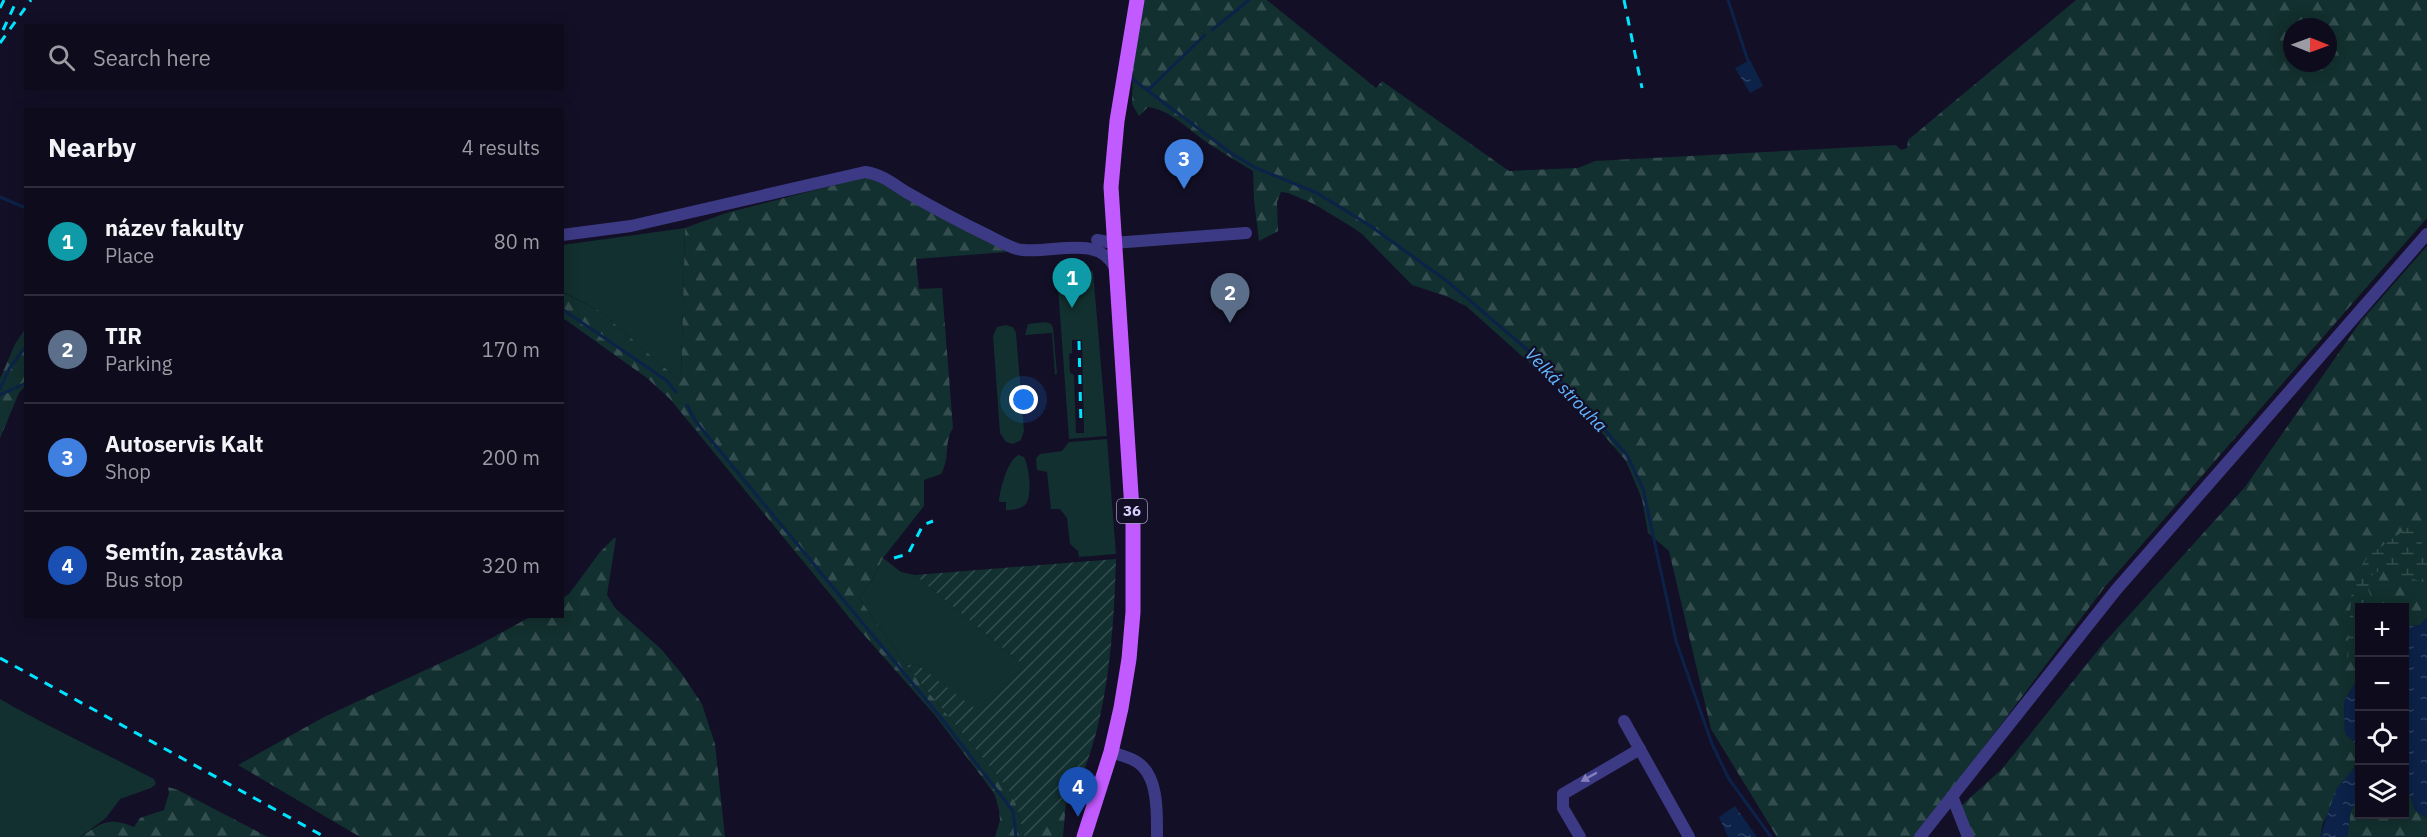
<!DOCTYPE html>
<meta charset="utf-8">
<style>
:root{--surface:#0e0b1c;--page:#1c1929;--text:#f1f3f6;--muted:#9b9ba3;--line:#2e2b3b;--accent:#8c9099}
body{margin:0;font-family:"IBM Plex Sans",sans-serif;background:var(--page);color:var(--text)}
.controls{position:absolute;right:18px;bottom:18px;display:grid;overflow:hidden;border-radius:0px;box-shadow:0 3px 15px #0003}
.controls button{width:54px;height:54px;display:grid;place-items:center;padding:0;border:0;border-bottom:2px solid var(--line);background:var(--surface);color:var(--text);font:30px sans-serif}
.compass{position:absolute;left:2283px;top:18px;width:54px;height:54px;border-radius:50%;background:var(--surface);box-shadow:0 3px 15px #0003;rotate:91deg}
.you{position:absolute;left:1024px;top:400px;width:21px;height:21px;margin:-15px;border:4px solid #fff;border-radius:50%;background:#1a73e8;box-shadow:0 0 0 9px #1a73e833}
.badge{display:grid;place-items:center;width:39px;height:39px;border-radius:50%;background:var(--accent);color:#fff;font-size:20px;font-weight:700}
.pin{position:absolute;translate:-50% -50px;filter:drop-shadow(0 2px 3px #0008)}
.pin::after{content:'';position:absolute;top:32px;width:21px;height:18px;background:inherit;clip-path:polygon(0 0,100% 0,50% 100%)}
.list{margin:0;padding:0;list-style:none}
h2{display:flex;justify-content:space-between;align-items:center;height:78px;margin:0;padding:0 24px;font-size:26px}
h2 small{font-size:20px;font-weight:400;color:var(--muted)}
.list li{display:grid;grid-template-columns:39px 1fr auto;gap:18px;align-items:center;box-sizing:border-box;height:108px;padding:0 24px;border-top:2px solid var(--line)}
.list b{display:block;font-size:22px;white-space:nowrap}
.list p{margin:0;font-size:20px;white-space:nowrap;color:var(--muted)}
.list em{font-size:20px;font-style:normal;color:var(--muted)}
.icon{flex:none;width:33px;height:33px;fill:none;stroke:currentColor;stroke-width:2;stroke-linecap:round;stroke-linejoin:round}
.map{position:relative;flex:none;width:2427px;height:837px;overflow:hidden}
.search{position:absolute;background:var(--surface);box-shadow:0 3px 15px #0003;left:24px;top:24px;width:540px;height:66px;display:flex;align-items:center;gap:15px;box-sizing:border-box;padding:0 21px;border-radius:0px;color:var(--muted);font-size:22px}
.panel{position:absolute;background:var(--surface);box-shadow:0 3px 15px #0003;left:24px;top:108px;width:540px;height:510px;border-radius:0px}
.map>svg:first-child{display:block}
.grass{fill:#12302f;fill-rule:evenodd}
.forest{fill:url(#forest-firs);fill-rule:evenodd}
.wetland{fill:url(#wetland-marsh)}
.garden{fill:url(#garden-furrows)}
.water{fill:url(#water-ripples)}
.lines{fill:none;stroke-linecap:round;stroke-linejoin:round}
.stream{stroke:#0c2248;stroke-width:3}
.minor{stroke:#3d3a85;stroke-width:12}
.major{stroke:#c25bff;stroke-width:15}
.rail{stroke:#00e5ff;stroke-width:3;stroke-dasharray:9 8;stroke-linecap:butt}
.oneway{fill:#837fbc}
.labels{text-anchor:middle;stroke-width:4.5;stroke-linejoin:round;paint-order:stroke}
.shield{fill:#130f26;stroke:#9e99be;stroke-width:1.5}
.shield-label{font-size:15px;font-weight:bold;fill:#d9d4ff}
.water-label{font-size:18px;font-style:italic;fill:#62b6ff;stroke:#130f26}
</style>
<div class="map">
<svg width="2427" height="837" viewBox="0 0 2427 837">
<defs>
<pattern id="forest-firs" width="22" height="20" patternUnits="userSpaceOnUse" patternTransform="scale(1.5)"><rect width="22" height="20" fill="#12302f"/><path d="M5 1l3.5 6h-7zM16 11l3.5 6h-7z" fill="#344d4e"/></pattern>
<pattern id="wetland-marsh" width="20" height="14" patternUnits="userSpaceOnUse" patternTransform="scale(1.5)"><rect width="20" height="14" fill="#12302f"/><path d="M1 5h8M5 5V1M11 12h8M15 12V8" fill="none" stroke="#344d4e"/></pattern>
<pattern id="garden-furrows" width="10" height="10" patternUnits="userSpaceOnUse" patternTransform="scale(1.5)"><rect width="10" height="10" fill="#12302f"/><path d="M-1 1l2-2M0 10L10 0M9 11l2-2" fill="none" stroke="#344d4e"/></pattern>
<pattern id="water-ripples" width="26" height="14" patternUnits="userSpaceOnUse" patternTransform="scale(1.5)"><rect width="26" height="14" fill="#0c2248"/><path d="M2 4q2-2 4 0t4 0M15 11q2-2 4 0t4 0" fill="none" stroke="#2f4163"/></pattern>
</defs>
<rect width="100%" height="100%" fill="#130f26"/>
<!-- grass -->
<g class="grass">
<path d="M685,228L681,382L600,311L563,292L562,245Z"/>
<path d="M1093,271L1107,436L1069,439L1057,274ZM1072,340H1082L1084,433H1076L1074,375L1070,373L1069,354L1072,353Z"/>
<path d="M1046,322L1051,324L1053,328L1057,374L1055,375L1052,333L1025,335L1028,324Z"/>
<path d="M1006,325L1013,327L1016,333L1024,431L1021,440L1013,444L1006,442L1000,433L993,336L997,327Z"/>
<path d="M1107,439L1116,554L1079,557L1078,551L1070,544L1067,518L1060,509H1051L1047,472L1037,470L1036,458L1040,454L1062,451L1069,442Z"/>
<path d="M1019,455L1024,457C1029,465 1033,498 1025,505C1020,509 1013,510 1006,510V502H999C999,492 1008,458 1019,455Z"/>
<path d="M883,558L901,572L915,575L1021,663V669L979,713L917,664L906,665L859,598L872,580Z"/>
<path d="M0,699C50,728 103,752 154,779L156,784L151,788L120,799L106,818L80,837H0Z"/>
</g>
<!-- forest -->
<g class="forest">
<path d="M1143,0H1267L1376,88L1382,81L1509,171L1578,168L1595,161L1896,145L1901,150L1907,148L1908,140L2076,0H2427V218L2104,588L1916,837H1777L1711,729L1669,551L1648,533L1642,499L1626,461L1555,378L1532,365L1466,306L1446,296L1412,285L1362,234L1352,227L1314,204L1288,193L1281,192L1277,202L1278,231L1259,241L1254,200L1253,171C1237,161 1221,152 1205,141C1187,128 1170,110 1148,107L1139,116L1132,104L1133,67ZM2292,27H2328V63H2292Z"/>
<path d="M870,176L1007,252L916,259L919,289L942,288L953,428C943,444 951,456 941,474L924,480V506L883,558L872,580L859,598L906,665L1007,787L1017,806L1024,836C1042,829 1055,819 1066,802L1063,837H995L1000,820L999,810L995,795L985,781L934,714L857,627L670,399L647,378L563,318L562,292L600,311L681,382L685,228L726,213Z"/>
<path d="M2427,246V618L2420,625L2405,627L2404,608H2360L2359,676L2344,702L2345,733L2359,748V763L2355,766L2323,823L2320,837H1964L1953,813L2002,769L2103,644L2245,487L2361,321Z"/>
<path d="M25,329V386L19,393L0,438V379L15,344Z"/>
<path d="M614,538H616L607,595L615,608L661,649L682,674L702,704L715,744L725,837H360L238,765L324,717L473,648L530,617L562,616L563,598L569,594L600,552Z"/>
<path d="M2405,781L2415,810L2427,818V837H2347L2351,810L2359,799L2360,814H2404Z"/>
<path d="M168,787L178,790L268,837H81C102,822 109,817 134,827L140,818L164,810L169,793Z"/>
</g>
<!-- wetland -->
<path class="wetland" d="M2416,522L2427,562V583L2381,570L2373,574L2368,590L2372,598L2368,607L2360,608L2359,629L2347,659L2352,585L2368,556Z"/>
<!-- garden -->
<path class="garden" d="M1116,559C1114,631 1107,781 1044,827C1038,831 1030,833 1024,836L1017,806L1007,787L906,665L917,664L979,712L1021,669V663L915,575Z"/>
<!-- water -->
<g class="water">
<path d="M1750,60L1763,86L1750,93L1735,68Z"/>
<path d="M2427,618V818L2415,810L2405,781L2404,627L2420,625Z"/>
<path d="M2359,676V748L2345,733L2344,702Z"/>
<path d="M2359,763V799L2351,810L2347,837H2320L2336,789Z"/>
<path d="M1735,806L1757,837H1728L1719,817Z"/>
</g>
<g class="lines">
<!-- stream -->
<g class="stream">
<path d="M1728,0L1748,61"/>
<path d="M1212,30L1249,0"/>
<path d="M1131,78L1231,153L1256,168L1317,193L1369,225L1447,281L1552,371L1627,455L1643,489L1676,641L1712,744L1729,779L1771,837"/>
<path d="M1148,90L1205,35"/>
<path d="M0,197L26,208"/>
<path d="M562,309L666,380L676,392"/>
<path d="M0,389L9,369L26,346"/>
<path d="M0,395L26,383"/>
<path d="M687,405L696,422L938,714L1013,811L1016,837"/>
</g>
<!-- minor -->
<g class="minor">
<path d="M562,235L631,226L865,172C881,174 892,183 906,192C932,207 960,222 987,235C997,240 1007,246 1017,249C1047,256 1098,232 1115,268"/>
<path d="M1097,240L1113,243L1246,233"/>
<path d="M1624,721L1689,837"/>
<path d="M1111,752C1120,755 1129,757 1137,762C1159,776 1157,814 1157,837"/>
<path d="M1952,796L1968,837"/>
<path d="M1580,837L1563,808V794L1640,749"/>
<path d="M1920,837L2116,590L2427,234"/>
</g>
<!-- major -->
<path class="major" d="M1084,837L1111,752L1121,708L1129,659L1133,612V525L1111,187L1117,121L1137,0"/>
<!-- rail -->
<g class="rail">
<path d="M1624,0L1642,88"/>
<path d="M0,8L4,0"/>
<path d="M3,30L17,0"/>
<path d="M0,43L31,0"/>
<path d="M1079,341L1081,426"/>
<path d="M894,558L908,554L923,525L933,521"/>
<path d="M0,658L325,837"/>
</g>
</g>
<!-- one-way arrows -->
<defs><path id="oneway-solid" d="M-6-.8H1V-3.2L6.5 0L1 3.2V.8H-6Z" transform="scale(1.5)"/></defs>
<use class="oneway" href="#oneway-solid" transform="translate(1589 777) rotate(151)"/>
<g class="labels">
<!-- shield labels -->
<rect class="shield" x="1117" y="499" width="30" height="24" rx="4.5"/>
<g class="shield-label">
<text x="1132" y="516">36</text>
</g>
<!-- water labels -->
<g class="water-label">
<text transform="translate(1566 390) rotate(46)" y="6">Velká strouha</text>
</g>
</g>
</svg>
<div class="controls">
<button>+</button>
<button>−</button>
<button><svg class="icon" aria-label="locate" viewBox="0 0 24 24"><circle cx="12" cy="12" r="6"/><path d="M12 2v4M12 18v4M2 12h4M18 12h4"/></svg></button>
<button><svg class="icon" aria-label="layers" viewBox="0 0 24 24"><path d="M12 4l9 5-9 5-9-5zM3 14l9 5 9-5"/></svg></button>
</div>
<svg class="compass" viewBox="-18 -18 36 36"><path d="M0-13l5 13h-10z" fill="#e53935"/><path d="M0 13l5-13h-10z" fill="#9b9ba3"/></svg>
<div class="you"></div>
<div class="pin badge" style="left:1072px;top:308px;background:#0f9aa8">1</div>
<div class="pin badge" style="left:1230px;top:323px;background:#5c6f8a">2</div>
<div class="pin badge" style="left:1184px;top:189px;background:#3f7fe0">3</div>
<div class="pin badge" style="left:1078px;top:817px;background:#1a4fb4">4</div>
<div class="search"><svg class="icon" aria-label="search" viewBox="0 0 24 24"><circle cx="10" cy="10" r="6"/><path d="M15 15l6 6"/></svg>Search here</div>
<section class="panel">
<h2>Nearby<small>4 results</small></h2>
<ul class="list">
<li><span class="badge" style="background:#0f9aa8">1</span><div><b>název fakulty</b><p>Place</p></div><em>80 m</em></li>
<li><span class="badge" style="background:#5c6f8a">2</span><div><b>TIR</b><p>Parking</p></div><em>170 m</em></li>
<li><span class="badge" style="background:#3f7fe0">3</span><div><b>Autoservis Kalt</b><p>Shop</p></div><em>200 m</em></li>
<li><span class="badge" style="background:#1a4fb4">4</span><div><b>Semtín, zastávka</b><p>Bus stop</p></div><em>320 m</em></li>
</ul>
</section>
</div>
